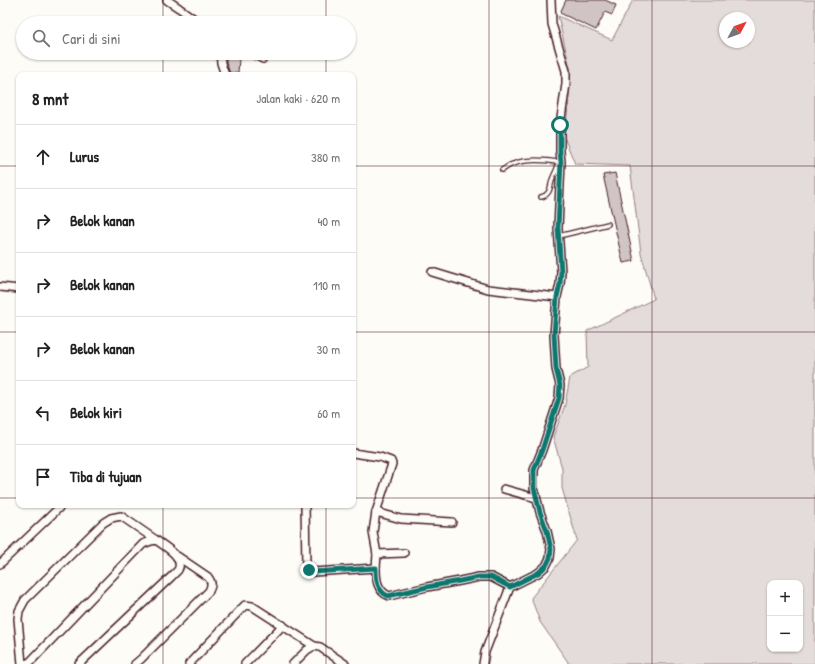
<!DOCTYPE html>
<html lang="id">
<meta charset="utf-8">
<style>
:root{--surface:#fff;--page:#f2f2f2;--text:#202124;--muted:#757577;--line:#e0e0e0}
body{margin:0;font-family:"Patrick Hand",sans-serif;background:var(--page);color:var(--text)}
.controls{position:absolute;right:12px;bottom:12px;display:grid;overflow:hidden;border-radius:8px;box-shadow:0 1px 3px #0004}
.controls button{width:36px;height:36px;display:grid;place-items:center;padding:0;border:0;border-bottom:1px solid var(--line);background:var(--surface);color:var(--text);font:20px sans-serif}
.compass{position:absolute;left:719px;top:12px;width:36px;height:36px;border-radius:50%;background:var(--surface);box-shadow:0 1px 3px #0004;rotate:49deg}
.stop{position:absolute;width:12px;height:12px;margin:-9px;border:3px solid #0f766e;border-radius:50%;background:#fff}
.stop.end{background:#0f766e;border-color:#fff;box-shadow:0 1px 4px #0008}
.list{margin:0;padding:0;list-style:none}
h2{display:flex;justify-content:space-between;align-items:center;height:52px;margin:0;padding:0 16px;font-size:17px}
h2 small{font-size:13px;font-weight:400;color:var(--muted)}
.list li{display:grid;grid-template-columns:26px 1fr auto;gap:12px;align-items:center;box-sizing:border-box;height:64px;padding:0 16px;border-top:1px solid var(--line)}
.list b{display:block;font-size:15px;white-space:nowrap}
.list em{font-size:13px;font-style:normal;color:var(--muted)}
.icon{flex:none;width:22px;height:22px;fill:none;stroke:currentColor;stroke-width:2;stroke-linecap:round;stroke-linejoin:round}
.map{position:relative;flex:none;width:815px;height:664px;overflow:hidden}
.search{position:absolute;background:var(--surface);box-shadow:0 1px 3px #0004;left:16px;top:16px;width:340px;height:44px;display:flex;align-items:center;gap:10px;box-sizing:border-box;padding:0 14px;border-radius:22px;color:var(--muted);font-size:15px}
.panel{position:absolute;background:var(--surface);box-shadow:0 1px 3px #0004;left:16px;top:72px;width:340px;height:436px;border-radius:8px}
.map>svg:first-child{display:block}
.green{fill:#e3dcda;stroke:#967e82;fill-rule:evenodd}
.building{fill:#d0c5c4;stroke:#4a1f2b}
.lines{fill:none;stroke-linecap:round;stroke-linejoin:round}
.service-casing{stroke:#4a1f2b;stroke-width:6}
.minor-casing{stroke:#4a1f2b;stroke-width:10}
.service{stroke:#fdfcf7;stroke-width:3.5}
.minor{stroke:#fdfcf7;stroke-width:7}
.route{stroke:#0f766e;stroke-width:5}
.grid{fill:none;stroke:#4a1f2b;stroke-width:1;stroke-opacity:0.55}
</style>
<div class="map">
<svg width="815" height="664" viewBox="0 0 815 664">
<rect width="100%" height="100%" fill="#fdfcf7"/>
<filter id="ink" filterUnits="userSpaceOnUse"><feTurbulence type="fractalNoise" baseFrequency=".025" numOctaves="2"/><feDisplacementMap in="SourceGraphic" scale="8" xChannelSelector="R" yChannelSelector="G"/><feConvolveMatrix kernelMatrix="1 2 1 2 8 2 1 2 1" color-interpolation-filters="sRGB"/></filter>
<g filter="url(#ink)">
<!-- green -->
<path class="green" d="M633,0H815V664H568V662L540,622L531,598L577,540L562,488V468L553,437L565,405L570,377L588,367L587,331L654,299L641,253L630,166L575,164L564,137L569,101L570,68L558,16L612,40ZM725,18H749V42H725ZM770,583H800V649H770Z"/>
<!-- building -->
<g class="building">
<path d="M566,0H605L616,5L612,15L605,12L596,30L560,13Z"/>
<path d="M226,57L239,58L238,73H230L226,63Z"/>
<path d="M615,173L634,261L623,263L603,175Z"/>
</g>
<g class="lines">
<!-- service casing -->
<g class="service-casing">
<g id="service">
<path d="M502,170C506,168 509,165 513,164C527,158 546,161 561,162"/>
<path d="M541,197C550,195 550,188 552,180C554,174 557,170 558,165"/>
<path d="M559,236L608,224"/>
</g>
</g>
<!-- minor casing -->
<g class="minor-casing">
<g id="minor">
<path d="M167,0L179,8L200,23"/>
<path d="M220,53L221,63L225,75"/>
<path d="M251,53L263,59"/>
<path d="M432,272L488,289L557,297"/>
<path d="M0,287L19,289"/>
<path d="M353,453L380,457L391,461L392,464L376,512L373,532L377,554L376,568"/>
<path d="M504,489L536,498"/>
<path d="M305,505L306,565L309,570L313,572L376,568C376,579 377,591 389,596L427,587L460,581L479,577H491L510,587"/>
<path d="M376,512L401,519L452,522"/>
<path d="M377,554L404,553"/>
<path d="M0,564L62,505"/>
<path d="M22,664L18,619L19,611L25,600L103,523L111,518L121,516L156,540"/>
<path d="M25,664L30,662L143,544L151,541L156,540C164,546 185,557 178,570C176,572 173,575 171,577L79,664"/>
<path d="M135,664L141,659L209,591C212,585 212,582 208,577L177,556"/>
<path d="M189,664L245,605L252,606L314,646"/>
<path d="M245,664L283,625"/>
<path d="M293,664L307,650L314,646L320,647L345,664"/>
<path d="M483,664L485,652L510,587L538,573L546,566L550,558L551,549L547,531L540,512L534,488V470L542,450L559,398L560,385L556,369L554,335L557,297L560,284L561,272L558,228L561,162L560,152V125L566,84V71L552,24L551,0"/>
</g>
</g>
<!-- service -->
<use href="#service" class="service"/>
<!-- minor -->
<use href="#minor" class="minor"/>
</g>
</g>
<g class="lines" filter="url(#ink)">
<!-- route -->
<path class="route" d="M309,570L313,572L376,568C376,579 377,591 388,596L427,587L460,581L479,577H491L510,587L538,573L546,566L550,558L551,549L547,531L540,512L534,488V470L542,450L559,398L560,385L556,369L554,334L557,297L560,284L561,272L558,228L561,162L560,152V125"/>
</g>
<!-- grid -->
<path class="grid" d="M163,0V23M326,0V23M489,0V664M652,0V664M163,53V75M326,53V75M0,166H19M353,166H815M0,332H19M353,332H815M0,498H19M353,498H815M163,505V664M326,505V664"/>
</svg>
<div class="controls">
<button>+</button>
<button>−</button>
</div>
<svg class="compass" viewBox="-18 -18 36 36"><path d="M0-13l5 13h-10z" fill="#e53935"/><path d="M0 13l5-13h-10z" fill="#757577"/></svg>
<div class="stop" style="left:560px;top:125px"></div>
<div class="stop end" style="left:309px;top:570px"></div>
<div class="search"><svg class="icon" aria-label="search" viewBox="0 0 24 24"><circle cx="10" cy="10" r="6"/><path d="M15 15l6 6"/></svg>Cari di sini</div>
<section class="panel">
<h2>8 mnt<small>Jalan kaki · 620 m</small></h2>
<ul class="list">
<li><svg class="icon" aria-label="ahead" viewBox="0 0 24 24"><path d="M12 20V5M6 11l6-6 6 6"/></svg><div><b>Lurus</b></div><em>380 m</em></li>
<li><svg class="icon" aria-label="right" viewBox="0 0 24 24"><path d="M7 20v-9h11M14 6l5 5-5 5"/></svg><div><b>Belok kanan</b></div><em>40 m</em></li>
<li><svg class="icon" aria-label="right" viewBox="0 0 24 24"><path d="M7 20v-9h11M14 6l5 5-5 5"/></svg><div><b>Belok kanan</b></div><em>110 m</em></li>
<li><svg class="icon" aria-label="right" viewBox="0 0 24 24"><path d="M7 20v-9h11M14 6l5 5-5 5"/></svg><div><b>Belok kanan</b></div><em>30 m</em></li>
<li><svg class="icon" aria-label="left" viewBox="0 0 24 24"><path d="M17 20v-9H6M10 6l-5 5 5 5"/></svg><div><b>Belok kiri</b></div><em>60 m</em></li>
<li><svg class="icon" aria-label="arrive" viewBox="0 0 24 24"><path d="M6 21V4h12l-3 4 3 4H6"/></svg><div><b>Tiba di tujuan</b></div></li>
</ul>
</section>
</div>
